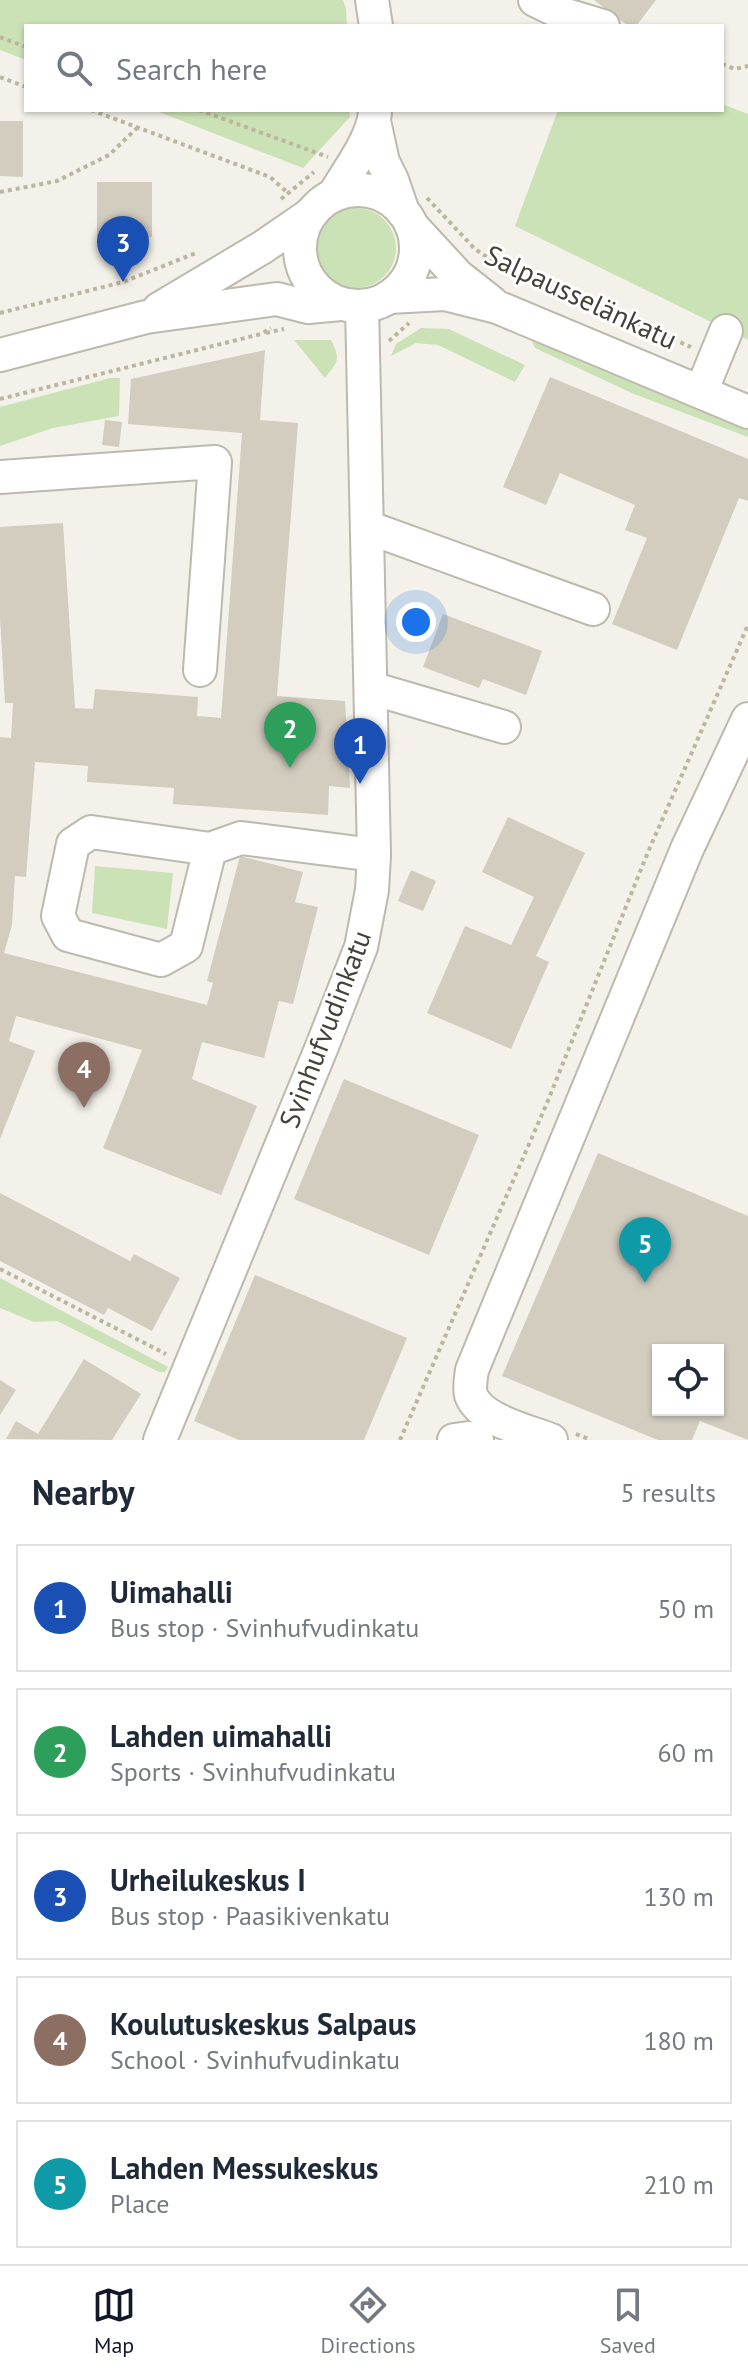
<!DOCTYPE html>
<meta charset="utf-8">
<style>
:root{--surface:#fff;--page:#f6f6f7;--text:#1f2937;--muted:#747a83;--line:#e0e1e3;--accent:#111827}
body{margin:0;font-family:"PT Sans",sans-serif;background:var(--page);color:var(--text)}
.controls{position:absolute;right:24px;bottom:24px;display:grid;overflow:hidden;border-radius:0px;box-shadow:0 2px 6px #0004}
.controls button{width:72px;height:72px;display:grid;place-items:center;padding:0;border:0;border-bottom:2px solid var(--line);background:var(--surface);color:var(--text);font:40px sans-serif}
.you{position:absolute;left:416px;top:622px;width:28px;height:28px;margin:-20px;border:6px solid #fff;border-radius:50%;background:#1a73e8;box-shadow:0 0 0 12px #1a73e833}
.badge{display:grid;place-items:center;width:52px;height:52px;border-radius:50%;background:var(--accent);color:#fff;font-size:26px;font-weight:700}
.pin{position:absolute;translate:-50% -66px;filter:drop-shadow(0 2px 4px #0008)}
.pin::after{content:'';position:absolute;top:42px;width:28px;height:24px;background:inherit;clip-path:polygon(0 0,100% 0,50% 100%)}
.list{margin:0;padding:0;list-style:none}
h2{display:flex;justify-content:space-between;align-items:center;height:104px;margin:0;padding:0 32px;font-size:34px}
h2 small{font-size:26px;font-weight:400;color:var(--muted)}
.list li{display:grid;grid-template-columns:52px 1fr auto;gap:24px;align-items:center;box-sizing:border-box;height:128px;margin:0 16px 16px;padding:0 16px;border:2px solid var(--line);border-radius:0px}
.list b{display:block;font-size:30px;white-space:nowrap}
.list p{margin:0;font-size:26px;white-space:nowrap;color:var(--muted)}
.list em{font-size:26px;font-style:normal;color:var(--muted)}
.icon{flex:none;width:44px;height:44px;fill:none;stroke:currentColor;stroke-width:2;stroke-linecap:round;stroke-linejoin:round}
.map{position:relative;flex:none;width:748px;height:1440px;overflow:hidden}
.search{position:absolute;background:var(--surface);box-shadow:0 2px 6px #0004;left:24px;right:24px;top:24px;height:88px;display:flex;align-items:center;gap:20px;box-sizing:border-box;padding:0 28px;border-radius:0px;color:var(--muted);font-size:30px}
.sheet{height:824px;background:var(--surface)}
nav{display:flex;justify-content:space-around;align-items:center;box-sizing:border-box;height:112px;border-top:2px solid var(--line);background:var(--surface);font-size:22px;color:var(--muted)}
nav a{display:grid;justify-items:center;gap:4px}
nav .on{color:var(--accent)}
.map>svg:first-child{display:block}
.green{fill:#cbe2b6}
.building{fill:#d3cdc0;fill-rule:evenodd}
.lines{fill:none;stroke-linecap:round;stroke-linejoin:round}
.minor-casing{stroke:#bdb9ad;stroke-width:36}
.path{stroke:#bdb59f;stroke-width:4;stroke-dasharray:4 4;stroke-linecap:butt}
.minor{stroke:#fff;stroke-width:32}
.labels{text-anchor:middle;stroke-width:6;stroke-linejoin:round;paint-order:stroke}
.street-label{font-size:28px;fill:#464138;stroke:#fff}
</style>
<div class="map">
<svg width="748" height="1440" viewBox="0 0 748 1440">
<rect width="100%" height="100%" fill="#f3f1e9"/>
<!-- green -->
<g class="green">
<path d="M0,0H343L346,8L347,26H26V60L0,50Z"/>
<path d="M722,104L748,114V340L515,226L558,110H722Z"/>
<path d="M154,110H349L350,117L303,168Z"/>
<circle cx="356" cy="248" r="40"/>
<path d="M421,328L449,329L525,365L515,382L438,345L416,343L391,356L396,344Z"/>
<path d="M294,340H331C341,360 338,361 325,378Z"/>
<path d="M532,341H536L748,429V437L634,394L535,348Z"/>
<path d="M110,378H120L119,416L53,428L0,446V407Z"/>
<path d="M95,866L173,873L167,929L92,913Z"/>
<path d="M0,1278L168,1367L165,1372H159L57,1321L34,1322L0,1308Z"/>
</g>
<!-- building -->
<g class="building">
<path d="M594,0H656L636,26H628Z"/>
<path d="M0,121H23V177L0,176Z"/>
<rect x="97" y="182" width="55" height="55"/>
<path d="M265,350L260,420L298,423L277,696L345,701L350,788L329,786L328,815L173,804L174,788L87,782L88,766L35,762L26,877L15,876L12,925L4,953L207,1005L213,983L207,981L240,856L303,872L295,902L318,907L293,1004L279,1001L264,1058L202,1042L192,1079L257,1106L221,1195L103,1148L142,1050L16,1016L9,1041L35,1051L0,1139V737L11,738L13,703H5L0,618V527L63,523L75,708L93,709L95,689L198,697L197,716L221,718L242,433L128,424L131,379Z"/>
<path d="M550,377L748,459V501L739,498L677,650L612,624L647,538L625,530L635,505L560,473L546,505L503,487Z"/>
<path d="M105,420L122,422L119,447L102,445Z"/>
<path d="M443,614L542,651L526,695L483,679L479,688L423,667Z"/>
<path d="M508,817L585,853L536,956L549,962L511,1049L427,1013L465,926L511,945L534,897L482,872Z"/>
<path d="M411,870L436,881L423,911L398,901Z"/>
<path d="M344,1079L479,1135L429,1255L294,1199Z"/>
<path d="M598,1153L748,1216V1440L700,1421L692,1440H658L502,1376ZM658,1350H718V1410H658Z"/>
<path d="M0,1193L130,1261L134,1254L180,1278L152,1331L108,1308L104,1315L0,1261Z"/>
<path d="M255,1275L407,1338L364,1440H239L194,1421Z"/>
<path d="M84,1359L141,1394L112,1440L6,1439L16,1421L38,1434Z"/>
<path d="M0,1380L16,1390L0,1415Z"/>
</g>
<g class="lines">
<!-- minor casing -->
<g class="minor-casing">
<g id="minor">
<path d="M372,0L376,26"/>
<path d="M535,0L566,15L603,26"/>
<path d="M374,121L383,162L392,180L403,212"/>
<circle cx="358" cy="248" r="58"/>
<path d="M334,195C348,171 372,140 375,113"/>
<path d="M411,225L458,276L491,302"/>
<path d="M389,297L445,294L497,307L748,412"/>
<path d="M159,309L263,247L311,214"/>
<path d="M0,355L146,317L277,299L308,307L341,304"/>
<path d="M701,392L726,331"/>
<path d="M0,477L215,462L200,670"/>
<path d="M367,527L593,609"/>
<path d="M371,688L504,727"/>
<path d="M210,849L186,946L161,960L68,935L58,916L73,844L91,832L210,849L241,838L374,855"/>
<path d="M160,1440L323,1044L361,947L372,890L374,855L362,306"/>
<path d="M454,1440L469,1438L477,1440"/>
<path d="M551,1440C528,1431 480,1420 471,1395C469,1388 471,1377 472,1370L687,849L748,719"/>
</g>
</g>
<!-- path -->
<g class="path">
<path d="M0,37L26,47"/>
<path d="M722,64L735,69L748,66"/>
<path d="M0,77L26,87"/>
<path d="M91,110L270,177L288,193"/>
<path d="M199,110L328,157"/>
<path d="M0,192L57,181L109,155L138,127"/>
<path d="M427,198L475,249L494,262L691,347"/>
<path d="M281,199L314,172"/>
<path d="M0,313L123,282L196,253"/>
<path d="M266,333L284,329"/>
<path d="M389,341L409,323"/>
<path d="M0,399L261,334L271,328"/>
<path d="M0,1269L166,1354"/>
<path d="M576,1434L591,1440"/>
<path d="M400,1440L547,1103L648,852L748,625"/>
</g>
<!-- minor -->
<use href="#minor" class="minor"/>
</g>
<g class="labels">
<!-- street labels -->
<g class="street-label">
<text transform="translate(581 297) rotate(25)" y="10">Salpausselänkatu</text>
<text transform="translate(325 1029) rotate(-69)" y="10">Svinhufvudinkatu</text>
</g>
</g>
</svg>
<div class="controls">
<button><svg class="icon" aria-label="locate" viewBox="0 0 24 24"><circle cx="12" cy="12" r="6"/><path d="M12 2v4M12 18v4M2 12h4M18 12h4"/></svg></button>
</div>
<div class="you"></div>
<div class="pin badge" style="left:360px;top:784px;background:#1a4fb4">1</div>
<div class="pin badge" style="left:290px;top:768px;background:#2e9e5b">2</div>
<div class="pin badge" style="left:123px;top:282px;background:#1a4fb4">3</div>
<div class="pin badge" style="left:84px;top:1108px;background:#8d6e63">4</div>
<div class="pin badge" style="left:645px;top:1283px;background:#0f9aa8">5</div>
<div class="search"><svg class="icon" aria-label="search" viewBox="0 0 24 24"><circle cx="10" cy="10" r="6"/><path d="M15 15l6 6"/></svg>Search here</div>
</div>
<section class="sheet">
<h2>Nearby<small>5 results</small></h2>
<ul class="list">
<li><span class="badge" style="background:#1a4fb4">1</span><div><b>Uimahalli</b><p>Bus stop · Svinhufvudinkatu</p></div><em>50 m</em></li>
<li><span class="badge" style="background:#2e9e5b">2</span><div><b>Lahden uimahalli</b><p>Sports · Svinhufvudinkatu</p></div><em>60 m</em></li>
<li><span class="badge" style="background:#1a4fb4">3</span><div><b>Urheilukeskus I</b><p>Bus stop · Paasikivenkatu</p></div><em>130 m</em></li>
<li><span class="badge" style="background:#8d6e63">4</span><div><b>Koulutuskeskus Salpaus</b><p>School · Svinhufvudinkatu</p></div><em>180 m</em></li>
<li><span class="badge" style="background:#0f9aa8">5</span><div><b>Lahden Messukeskus</b><p>Place</p></div><em>210 m</em></li>
</ul>
</section>
<nav>
<a class="on"><svg class="icon" aria-label="map" viewBox="0 0 24 24"><path d="M3 6l6-2 6 2 6-2v14l-6 2-6-2-6 2zM9 4v14M15 6v14"/></svg>Map</a>
<a><svg class="icon" aria-label="directions" viewBox="0 0 24 24"><path d="M12 3l9 9-9 9-9-9zM9 14v-3h6M13 9l2 2-2 2"/></svg>Directions</a>
<a><svg class="icon" aria-label="saved" viewBox="0 0 24 24"><path d="M7 4h10v16l-5-4-5 4z"/></svg>Saved</a>
</nav>
